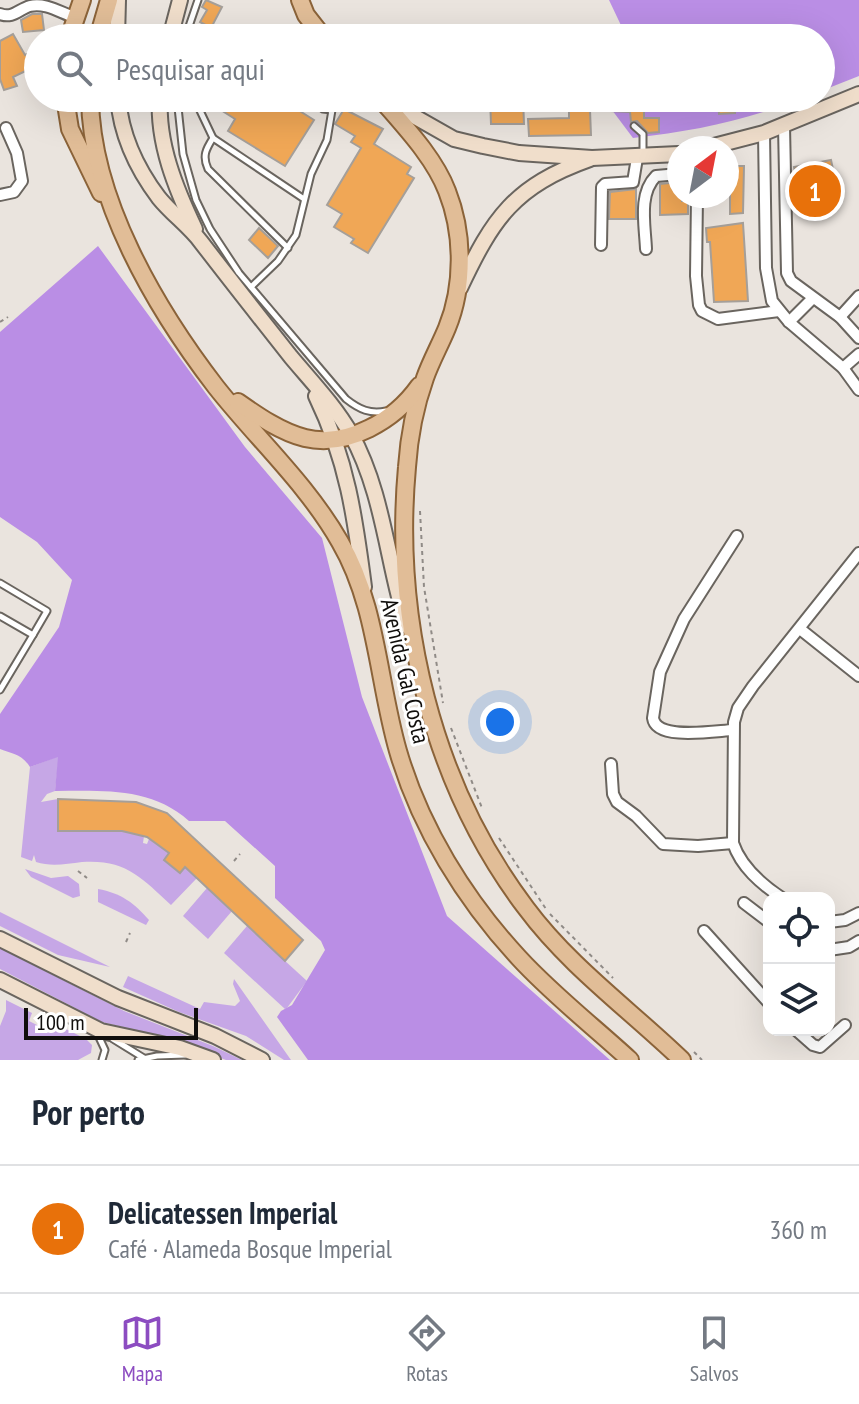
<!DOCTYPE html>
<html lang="pt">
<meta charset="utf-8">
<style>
:root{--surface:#fff;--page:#f6f6f7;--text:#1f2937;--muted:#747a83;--line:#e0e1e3;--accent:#8c4cc1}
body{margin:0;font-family:"PT Sans Narrow",sans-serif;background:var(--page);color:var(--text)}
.controls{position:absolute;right:24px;bottom:24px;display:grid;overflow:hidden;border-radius:16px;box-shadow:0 8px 32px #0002}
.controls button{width:72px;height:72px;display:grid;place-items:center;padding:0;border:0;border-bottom:2px solid var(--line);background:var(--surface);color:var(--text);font:40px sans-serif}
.compass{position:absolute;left:667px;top:136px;width:72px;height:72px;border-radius:50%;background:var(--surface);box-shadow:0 8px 32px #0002;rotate:32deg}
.scale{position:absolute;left:24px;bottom:20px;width:174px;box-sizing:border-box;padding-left:8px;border:4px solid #100e0c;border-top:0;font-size:22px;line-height:28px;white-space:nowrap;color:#100e0c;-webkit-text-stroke:6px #fff;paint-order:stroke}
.you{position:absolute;left:500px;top:722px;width:28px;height:28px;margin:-20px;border:6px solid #fff;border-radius:50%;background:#1a73e8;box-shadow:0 0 0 12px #1a73e833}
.badge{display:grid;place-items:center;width:52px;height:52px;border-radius:50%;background:var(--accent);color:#fff;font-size:26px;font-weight:700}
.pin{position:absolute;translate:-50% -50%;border:4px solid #fff;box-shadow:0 2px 8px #0006}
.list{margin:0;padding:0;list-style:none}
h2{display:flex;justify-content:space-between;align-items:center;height:104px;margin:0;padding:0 32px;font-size:34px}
h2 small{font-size:26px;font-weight:400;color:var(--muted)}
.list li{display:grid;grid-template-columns:52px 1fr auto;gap:24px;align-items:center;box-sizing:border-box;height:128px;padding:0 32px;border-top:2px solid var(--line)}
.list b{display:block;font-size:30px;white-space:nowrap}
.list p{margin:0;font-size:26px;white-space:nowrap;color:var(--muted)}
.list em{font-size:26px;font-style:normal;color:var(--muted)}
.icon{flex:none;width:44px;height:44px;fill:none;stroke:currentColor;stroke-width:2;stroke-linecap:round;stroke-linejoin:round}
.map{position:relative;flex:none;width:859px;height:1060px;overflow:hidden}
.search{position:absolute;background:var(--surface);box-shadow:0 8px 32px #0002;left:24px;right:24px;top:24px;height:88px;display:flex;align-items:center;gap:20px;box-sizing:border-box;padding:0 28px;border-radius:44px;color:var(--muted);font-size:30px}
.sheet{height:232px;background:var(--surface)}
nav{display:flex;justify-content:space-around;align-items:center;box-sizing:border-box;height:112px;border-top:2px solid var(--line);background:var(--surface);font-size:22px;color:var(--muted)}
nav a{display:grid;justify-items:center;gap:4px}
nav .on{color:var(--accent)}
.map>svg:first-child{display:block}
.green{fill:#c6a7e6}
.forest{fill:#ba8ee5}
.building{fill:#f0a756;stroke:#a59f99;stroke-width:2}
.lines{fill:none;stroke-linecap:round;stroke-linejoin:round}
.service-casing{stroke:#6a655f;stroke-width:9}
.minor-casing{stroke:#6a655f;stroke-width:14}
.secondary-casing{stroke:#6a655f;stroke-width:18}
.primary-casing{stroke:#8b6339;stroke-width:20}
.path{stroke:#908b87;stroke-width:2;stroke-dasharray:4 4;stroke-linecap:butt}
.service{stroke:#fff;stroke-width:5}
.minor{stroke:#fff;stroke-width:10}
.secondary{stroke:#f0decb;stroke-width:14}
.primary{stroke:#e1bd97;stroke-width:16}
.labels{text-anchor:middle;stroke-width:6;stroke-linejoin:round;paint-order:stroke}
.street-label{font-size:24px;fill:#100e0c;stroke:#fff}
</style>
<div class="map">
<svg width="859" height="1060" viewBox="0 0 859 1060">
<rect width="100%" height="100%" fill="#eae4de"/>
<!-- green -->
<g class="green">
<path d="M59,756L55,791L47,794L41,802L58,799V831H122L144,836L143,843L147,844L149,839L169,853L164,860L179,873L185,867L197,878L171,905C141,877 125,859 82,862C66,864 51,867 36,862L34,855L32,861L21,857L30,767Z"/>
<path d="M25,869L51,878L68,876L79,884L80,896L73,898L31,877Z"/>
<path d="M207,888L232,911L208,939L183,916Z"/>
<path d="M98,889C121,893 134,903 149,920L146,925L98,902Z"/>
<path d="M0,912L110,967L58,955L0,926Z"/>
<path d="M247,926L307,981L287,1008L285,1009L224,953Z"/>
<path d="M0,948L124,1011L213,1046L242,1060H226L170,1039L102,1022L0,969Z"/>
<path d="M128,976L200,1009L204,1002L235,1006L240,1001L233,984L234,979L291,1060H284L246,1036L179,1012L123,987Z"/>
<path d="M6,1000L32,1013L29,1021L49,1031L54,1023L86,1039L92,1045L91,1053L78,1060H0V1026L6,1011Z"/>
</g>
<!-- forest -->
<g class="forest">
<path d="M609,0H859V76L821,91V38H627Z"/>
<path d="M603,98H803C744,121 695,131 633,138Z"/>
<path d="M98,246L245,447L322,538L362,697L447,916L610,1060H308L277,1017L281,1011L292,1005L325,950L321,941L275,898V866L225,821H189C151,787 103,791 55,791L58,757L30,767C21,753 12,754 0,749V714L59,627L72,580L37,542L0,517V332Z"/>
</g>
<!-- building -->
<g class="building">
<path d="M206,0L222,7L211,28L200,22L207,10L202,7Z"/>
<path d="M32,14H42L44,30L23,32L21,20Z"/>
<path d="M13,34L25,55L31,52L38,65L13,77L17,86L4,90L0,79V41Z"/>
<path d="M202,98H279L314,120L285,166L228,131L235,119Z"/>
<path d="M490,98H523L524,124H491Z"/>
<path d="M569,98H644V118H659V132L648,133L637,121L631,122L630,112L590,110L591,135L529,136L528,119L569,118Z"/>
<path d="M718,98H734L735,113L719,114Z"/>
<path d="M344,109L383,129L374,144L411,167L407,174L414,178L368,253L351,243L354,239L334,227L342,214L327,205L361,148L351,142L355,136L335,124Z"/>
<path d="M831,160L840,202L803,210L794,167Z"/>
<path d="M728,166H744L743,213L730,214V188H727Z"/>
<path d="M679,182V196H682V201H688V214L660,215V184Z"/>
<path d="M636,189V219H609L610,192Z"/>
<path d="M743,223L748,301L714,302L710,242H707L706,228Z"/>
<path d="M259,228L278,246L268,258L249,240Z"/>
<path d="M58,799L136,802L167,813L303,940L285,961L185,867L180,873L164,860L169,853L147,837L122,831H58Z"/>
</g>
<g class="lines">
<!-- service casing -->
<g class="service-casing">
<g id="service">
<path d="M185,38L198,0"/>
<path d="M251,38H257"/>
<path d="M177,98L183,154L196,200L210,229L239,273L346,399C360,410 370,414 386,411"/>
<path d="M194,98L213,138"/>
<path d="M634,126L643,134V152"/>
<path d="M288,248L208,169C202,156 206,149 213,138L304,199"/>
<path d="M251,287L278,261L296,235L311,174L327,140L332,110L323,109L310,98"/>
<path d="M0,583L47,611L33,635"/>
<path d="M0,616L33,635L0,690"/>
<path d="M97,1033L105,1050L102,1060"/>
<path d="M113,1039L147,1060"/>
<path d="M138,1060L157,1056L185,1055"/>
</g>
</g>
<!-- minor casing -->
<g class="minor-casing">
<g id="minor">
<path d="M0,14C13,19 19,9 30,6C45,2 61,13 74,17"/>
<path d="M784,126L787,273L791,281L840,317L859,338"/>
<path d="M764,133L766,268L772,301L789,322L843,368L859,390"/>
<path d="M0,195L14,192L22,181L17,153L6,128"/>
<path d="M697,196L696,276L699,305L702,311L718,319L779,311"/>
<path d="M601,245L602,187L605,184L633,182L637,158"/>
<path d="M646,249C645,225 638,194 656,176L679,174"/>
<path d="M840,317L859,296"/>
<path d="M789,322L812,299"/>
<path d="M843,368L859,354"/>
<path d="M800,629L859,676"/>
<path d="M733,730C714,731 656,741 653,718L660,672L684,619L737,536"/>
<path d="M611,764L613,794L617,802L636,816L663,844L698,846L733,843"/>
<path d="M782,898C761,884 741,867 733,843L734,722L738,708L753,686L859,553"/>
<path d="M744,903L769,922"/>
<path d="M829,922L845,920L859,913"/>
<path d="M704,931L769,1003"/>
<path d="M829,950L849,947L859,941"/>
<path d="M796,1030L813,1045L820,1047L845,1025"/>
</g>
</g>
<!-- secondary casing -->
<g class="secondary-casing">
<g id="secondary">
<path d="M117,38L118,0"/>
<path d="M170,38L180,0"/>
<path d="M118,98C121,134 137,169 159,198C172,214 189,226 201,242C231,281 261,319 291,357C312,382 335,406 351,434C384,494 387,563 407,626"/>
<path d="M160,98C157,143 176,189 195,229"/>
<path d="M387,101L454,139L483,146L519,153L592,158L679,154"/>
<path d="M706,148L764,133L859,94"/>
<path d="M460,288C493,218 514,186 590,159"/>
<path d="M316,396C347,460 355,517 364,587"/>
<path d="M0,939L118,998L215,1036L262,1060"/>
<path d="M0,980L101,1031L180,1048L213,1060"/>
</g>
</g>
<!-- primary casing -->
<g class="primary-casing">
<g id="primary">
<path d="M300,0L306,15L324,38"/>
<path d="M69,38L82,0"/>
<path d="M98,38L109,0"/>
<path d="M65,98L70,129L101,193"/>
<path d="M90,98C91,199 156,309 216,387C257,439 307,484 340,542C377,605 378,682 398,751C420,827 465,900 519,958C553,995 593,1026 630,1060"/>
<path d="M380,98C404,126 434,157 447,191C464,234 464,286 447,328C440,345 431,361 425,378C415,406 409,437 407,467C393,620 432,784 526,908C569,966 630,1010 682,1060"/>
<path d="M238,402C258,416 281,432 305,438C348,448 395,420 419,386"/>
</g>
</g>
<!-- path -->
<g class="path">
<path d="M0,322L8,317"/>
<path d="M420,511L424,587L443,703"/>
<path d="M451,728L482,808"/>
<path d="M499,838L546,909"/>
<path d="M234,861L240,854"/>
<path d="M78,871L87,878"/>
<path d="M550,914L613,978"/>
<path d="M126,942L130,933"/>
<path d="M694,1052L702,1060"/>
</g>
<!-- service -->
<use href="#service" class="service"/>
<!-- minor -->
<use href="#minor" class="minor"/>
<!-- secondary -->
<use href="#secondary" class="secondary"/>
<!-- primary -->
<use href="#primary" class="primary"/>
</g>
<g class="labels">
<!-- street labels -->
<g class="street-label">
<text transform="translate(405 671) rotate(77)" y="8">Avenida Gal Costa</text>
</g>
</g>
</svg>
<div class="controls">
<button><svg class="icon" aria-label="locate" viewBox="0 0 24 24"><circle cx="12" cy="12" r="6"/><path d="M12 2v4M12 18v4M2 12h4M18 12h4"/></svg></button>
<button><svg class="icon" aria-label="layers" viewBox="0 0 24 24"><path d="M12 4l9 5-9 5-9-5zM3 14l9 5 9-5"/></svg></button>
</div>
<svg class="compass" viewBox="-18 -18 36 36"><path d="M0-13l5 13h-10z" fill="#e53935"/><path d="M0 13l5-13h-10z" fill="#747a83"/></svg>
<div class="scale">100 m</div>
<div class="you"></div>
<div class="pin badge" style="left:815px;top:191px;background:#e8710a">1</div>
<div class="search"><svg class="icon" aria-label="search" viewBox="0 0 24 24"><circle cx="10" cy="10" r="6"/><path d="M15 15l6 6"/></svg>Pesquisar aqui</div>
</div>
<section class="sheet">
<h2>Por perto<small></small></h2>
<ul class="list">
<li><span class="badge" style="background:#e8710a">1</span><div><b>Delicatessen Imperial</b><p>Café · Alameda Bosque Imperial</p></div><em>360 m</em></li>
</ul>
</section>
<nav>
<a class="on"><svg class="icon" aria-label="map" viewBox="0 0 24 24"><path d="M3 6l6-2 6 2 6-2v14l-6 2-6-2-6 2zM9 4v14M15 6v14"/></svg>Mapa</a>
<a><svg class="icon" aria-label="directions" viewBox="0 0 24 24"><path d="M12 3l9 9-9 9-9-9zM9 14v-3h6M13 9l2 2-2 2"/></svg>Rotas</a>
<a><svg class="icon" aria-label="saved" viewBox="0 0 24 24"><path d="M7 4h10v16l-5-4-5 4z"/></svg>Salvos</a>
</nav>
